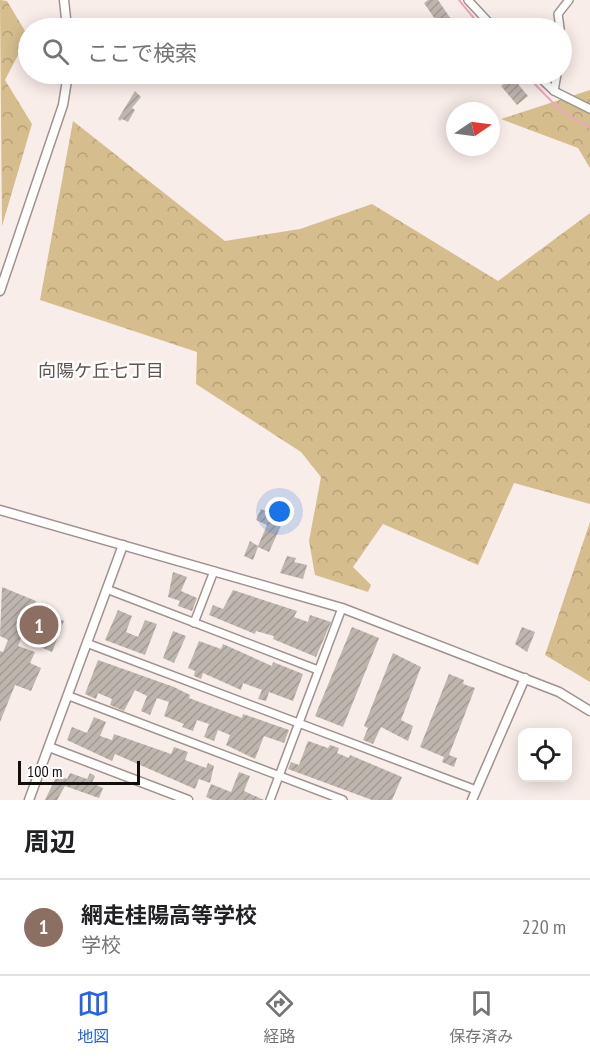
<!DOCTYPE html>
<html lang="ja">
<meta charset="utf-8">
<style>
:root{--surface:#fff;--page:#f6f6f6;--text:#202124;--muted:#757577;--line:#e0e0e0;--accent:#2563eb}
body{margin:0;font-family:"PT Sans Narrow","Noto Sans JP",sans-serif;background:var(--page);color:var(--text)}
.controls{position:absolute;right:18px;bottom:18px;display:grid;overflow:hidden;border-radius:12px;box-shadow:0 3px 15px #0003}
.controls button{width:54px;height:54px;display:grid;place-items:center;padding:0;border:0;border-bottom:2px solid var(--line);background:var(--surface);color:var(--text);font:30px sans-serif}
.compass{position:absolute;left:446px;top:102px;width:54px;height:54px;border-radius:50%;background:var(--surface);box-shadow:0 3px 15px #0003;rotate:77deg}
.scale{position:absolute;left:18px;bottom:15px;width:122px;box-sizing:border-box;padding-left:6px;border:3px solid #130f0e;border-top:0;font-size:16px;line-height:21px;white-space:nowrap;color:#130f0e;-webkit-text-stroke:4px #fdfdfd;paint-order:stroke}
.you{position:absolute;left:280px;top:512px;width:21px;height:21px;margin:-15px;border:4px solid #fff;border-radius:50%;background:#1a73e8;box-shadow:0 0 0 9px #1a73e833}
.badge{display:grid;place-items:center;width:39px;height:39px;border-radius:50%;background:var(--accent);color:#fff;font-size:20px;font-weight:700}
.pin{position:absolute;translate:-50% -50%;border:3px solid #fff;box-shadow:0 2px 6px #0006}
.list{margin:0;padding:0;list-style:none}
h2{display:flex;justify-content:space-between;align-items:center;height:78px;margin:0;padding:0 24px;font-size:26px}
h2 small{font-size:20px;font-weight:400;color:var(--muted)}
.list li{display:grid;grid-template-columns:39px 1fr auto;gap:18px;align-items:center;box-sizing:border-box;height:96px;padding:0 24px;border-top:2px solid var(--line)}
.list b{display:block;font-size:22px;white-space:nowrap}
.list p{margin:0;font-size:20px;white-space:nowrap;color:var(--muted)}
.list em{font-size:20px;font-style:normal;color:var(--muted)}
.icon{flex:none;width:33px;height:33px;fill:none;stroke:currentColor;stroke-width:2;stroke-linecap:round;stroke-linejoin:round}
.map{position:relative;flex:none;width:590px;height:800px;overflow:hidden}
.search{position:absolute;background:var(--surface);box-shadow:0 3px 15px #0003;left:18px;right:18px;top:18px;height:66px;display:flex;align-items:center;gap:15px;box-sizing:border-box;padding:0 21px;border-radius:33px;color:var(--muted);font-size:22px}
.sheet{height:174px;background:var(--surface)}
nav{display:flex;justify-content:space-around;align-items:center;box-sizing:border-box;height:84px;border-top:2px solid var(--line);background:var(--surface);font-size:16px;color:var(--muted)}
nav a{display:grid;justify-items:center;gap:3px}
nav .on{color:var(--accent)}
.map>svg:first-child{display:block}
.forest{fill:url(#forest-crowns)}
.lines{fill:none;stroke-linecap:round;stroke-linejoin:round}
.stream{stroke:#eaa7be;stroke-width:2}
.building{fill:url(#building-hatch)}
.minor-casing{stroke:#9e938f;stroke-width:10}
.tertiary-casing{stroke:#9e938f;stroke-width:11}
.minor{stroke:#fff;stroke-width:7}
.tertiary{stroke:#fff;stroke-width:8}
.labels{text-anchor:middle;stroke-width:5;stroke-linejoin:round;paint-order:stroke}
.neighbourhood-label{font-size:18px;fill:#5f5451;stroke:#fdfdfd}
</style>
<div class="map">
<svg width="590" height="800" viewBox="0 0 590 800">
<defs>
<pattern id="forest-crowns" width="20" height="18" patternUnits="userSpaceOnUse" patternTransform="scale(1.5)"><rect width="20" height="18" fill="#d5bd8d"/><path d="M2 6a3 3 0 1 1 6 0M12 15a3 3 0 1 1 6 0" fill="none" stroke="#b6a178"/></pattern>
<pattern id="building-hatch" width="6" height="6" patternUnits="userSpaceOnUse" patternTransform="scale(1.5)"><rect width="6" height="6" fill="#beb5ad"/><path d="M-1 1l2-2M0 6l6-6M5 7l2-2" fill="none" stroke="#a29a94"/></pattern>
</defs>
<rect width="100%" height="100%" fill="#f9ede9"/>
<!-- forest -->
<g class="forest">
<path d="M0,0L7,1L28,36L5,80L32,124L2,226Z"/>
<path d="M590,90V168L578,148L501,119Z"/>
<path d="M73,121L225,241L300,229L372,204L498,281L590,213V504L514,483L478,565L383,524L353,567L371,585L368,592L315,575L309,541L321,477L301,452L196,384L197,352L40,300Z"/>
<path d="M590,522V682L545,655Z"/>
</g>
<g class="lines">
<!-- stream -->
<g class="stream">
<path d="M459,0L482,28"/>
<path d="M525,74L559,109L590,128"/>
</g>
</g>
<!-- building -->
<g class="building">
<path d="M428,0H438L457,28H441L424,3Z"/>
<path d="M512,77L528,96L517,105L501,86Z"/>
<path d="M135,91L141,97L132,108L135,110L128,122L122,119L120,121L118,119Z"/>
<path d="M261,509L284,519L269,552L258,547L253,560L244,556L250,541L258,546L267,525L256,520Z"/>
<path d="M287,556L296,558L294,562L307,565L303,579L280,573Z"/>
<path d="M173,572L187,577L181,591L197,598L192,611L178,606L180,601L168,597Z"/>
<path d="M2,587L36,601L18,646L35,652L30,663L41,668L31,691L15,685L0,722V651L3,652L8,640L0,636Z"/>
<path d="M233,590L297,611L294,617L308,622L310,615L331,622L316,657L273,639L274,636L256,631L255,634L209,615L213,605L223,609Z"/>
<path d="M118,610L132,616L126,632L138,637L145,620L157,624L145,655L105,640Z"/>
<path d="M48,614L64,621L52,652L36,645Z"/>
<path d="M352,627L379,638L343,727L315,716Z"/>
<path d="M522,627L535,632L527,652L515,644Z"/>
<path d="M173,631L186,636L174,663L163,658Z"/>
<path d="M199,641L221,649L223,644L272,666L273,662L303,674L293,701L269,692L266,701L258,699L262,690L243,683L241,690L203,673L201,679L194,676L195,671L188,668Z"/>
<path d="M393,653L421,667L401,720L413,726L408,741L381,727L373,744L363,740L368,728L364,726Z"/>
<path d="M98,660L174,687L190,695L189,698L242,718L243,714L289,730L284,743L264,736L255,759L226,745L230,735L218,730L214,741L204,737L209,724L197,720L193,731L182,727L184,724L164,716L169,702L157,698L150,715L141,711L147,696L135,690L124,711L110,705L112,699L98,693L96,699L85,694Z"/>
<path d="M449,674L464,680L463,684L475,688L449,755L457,758L454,767L442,762L444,757L420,747Z"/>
<path d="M94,717L106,722L100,736L112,740L114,734L171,754L174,747L188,752L185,760L206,768L208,763L214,766L210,783L199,779L195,789L115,754L112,761L67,740L72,727L87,733Z"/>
<path d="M308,741L328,748L330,745L339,748L337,753L349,758L350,755L402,777L392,800H372L288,769L291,762L299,765Z"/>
<path d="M239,772L250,776L244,791L264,800H213L206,797L211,784L231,792Z"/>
<path d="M70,773L87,779L90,773L95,776L92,783L103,788L99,798L65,786L57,800H45L57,775L67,779Z"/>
</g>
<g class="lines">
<!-- minor casing -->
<g class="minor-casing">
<g id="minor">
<path d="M468,0L494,28"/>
<path d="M560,28L558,14L569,0"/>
<path d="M536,74L554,91L590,109"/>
<path d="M554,91L557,74"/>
<path d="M109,590L318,670"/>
<path d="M194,623L214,571"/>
<path d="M89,644L476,790"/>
<path d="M69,696L343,800"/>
<path d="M270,800L342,608"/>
</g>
</g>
<!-- tertiary casing -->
<g class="tertiary-casing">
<g id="tertiary">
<path d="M64,0L67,28"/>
<path d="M0,291L63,105L68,74"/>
<path d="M0,510L342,608L559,692L590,711"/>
<path d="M49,747L188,800"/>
<path d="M29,800L123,545"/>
<path d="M472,800L525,678"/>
</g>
</g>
<!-- minor -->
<use href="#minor" class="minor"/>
<!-- tertiary -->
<use href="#tertiary" class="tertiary"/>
</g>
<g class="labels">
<!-- neighbourhood labels -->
<g class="neighbourhood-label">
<text x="101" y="377">向陽ケ丘七丁目</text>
</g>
</g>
</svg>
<div class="controls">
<button><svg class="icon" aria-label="locate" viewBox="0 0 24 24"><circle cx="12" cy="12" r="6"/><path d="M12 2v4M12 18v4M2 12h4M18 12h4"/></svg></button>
</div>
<svg class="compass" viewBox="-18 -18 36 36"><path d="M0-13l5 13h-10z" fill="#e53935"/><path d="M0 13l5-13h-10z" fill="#757577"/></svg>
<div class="scale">100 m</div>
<div class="you"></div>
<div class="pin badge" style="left:39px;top:625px;background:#8d6e63">1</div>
<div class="search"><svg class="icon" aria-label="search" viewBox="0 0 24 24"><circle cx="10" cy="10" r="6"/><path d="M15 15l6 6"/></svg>ここで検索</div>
</div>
<section class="sheet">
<h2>周辺<small></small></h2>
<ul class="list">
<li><span class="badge" style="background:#8d6e63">1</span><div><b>網走桂陽高等学校</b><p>学校</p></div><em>220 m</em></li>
</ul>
</section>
<nav>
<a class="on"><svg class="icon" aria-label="map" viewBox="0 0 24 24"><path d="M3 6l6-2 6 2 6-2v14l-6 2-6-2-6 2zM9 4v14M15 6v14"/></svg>地図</a>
<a><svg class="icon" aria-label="directions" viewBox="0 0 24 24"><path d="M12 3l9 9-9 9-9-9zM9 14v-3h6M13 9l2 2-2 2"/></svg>経路</a>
<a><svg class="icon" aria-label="saved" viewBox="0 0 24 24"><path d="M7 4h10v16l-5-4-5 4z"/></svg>保存済み</a>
</nav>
